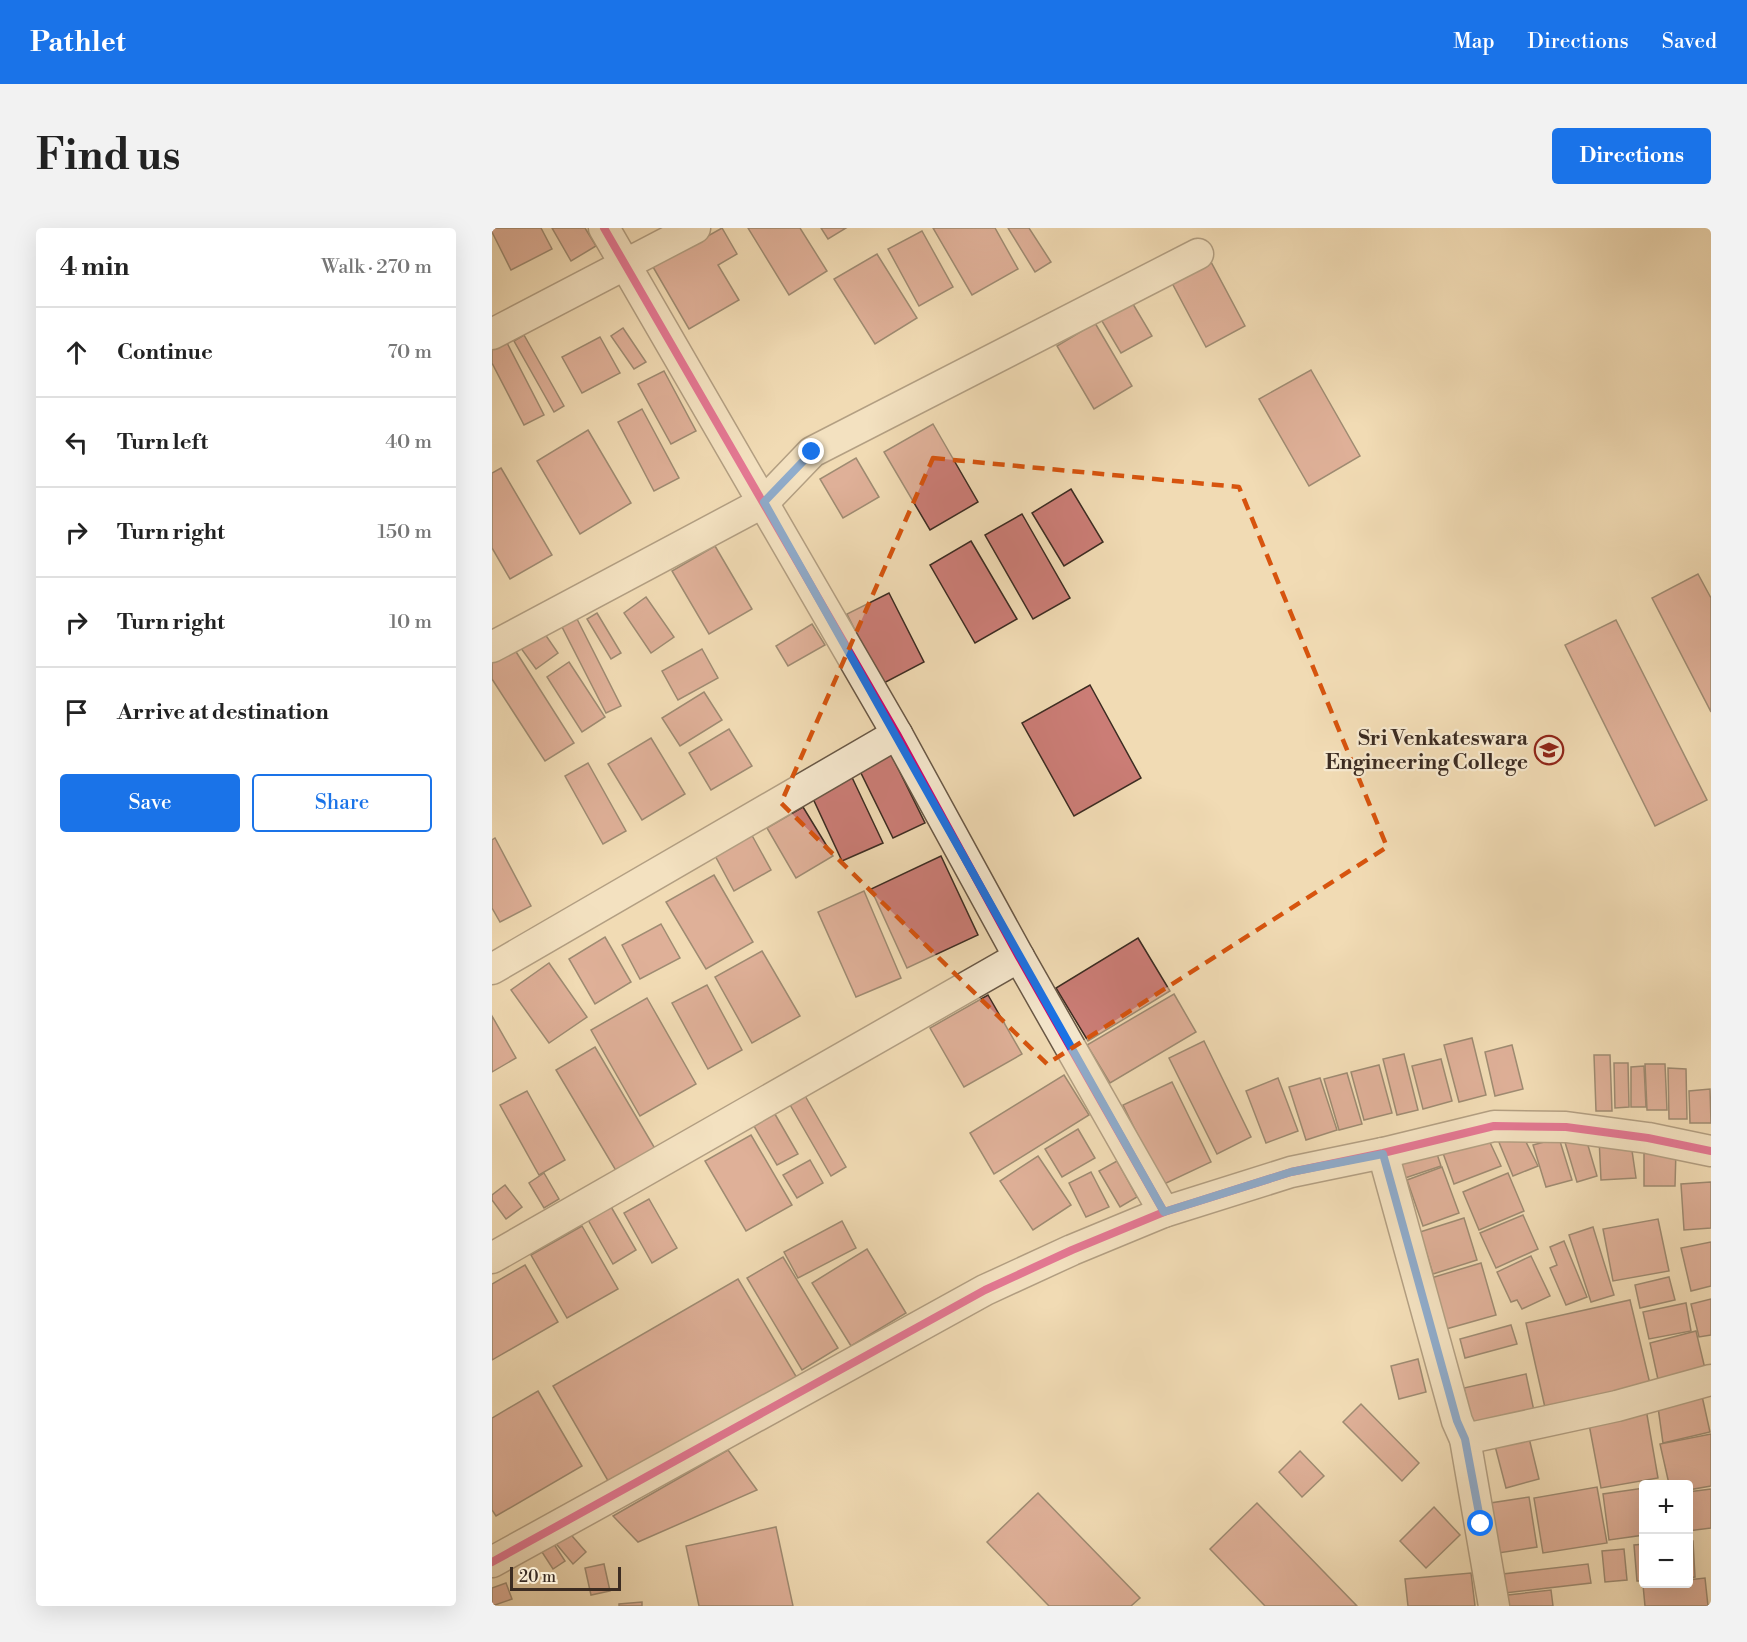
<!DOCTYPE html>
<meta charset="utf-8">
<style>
:root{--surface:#fff;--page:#f2f2f2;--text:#222;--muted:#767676;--line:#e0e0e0;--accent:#1a73e8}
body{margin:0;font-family:"Libre Bodoni",serif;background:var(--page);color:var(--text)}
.controls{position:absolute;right:18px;bottom:18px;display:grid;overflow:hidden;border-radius:6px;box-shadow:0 6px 24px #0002}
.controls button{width:54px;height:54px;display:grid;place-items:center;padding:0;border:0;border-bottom:2px solid var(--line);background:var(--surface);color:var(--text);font:30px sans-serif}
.scale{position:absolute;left:18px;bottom:15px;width:111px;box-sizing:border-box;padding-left:6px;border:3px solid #3c2c22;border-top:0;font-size:16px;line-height:21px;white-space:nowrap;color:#3c2c22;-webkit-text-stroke:4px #f6e8ce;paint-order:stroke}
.stop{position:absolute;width:18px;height:18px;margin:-14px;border:4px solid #1a73e8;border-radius:50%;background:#fff}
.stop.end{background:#1a73e8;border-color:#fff;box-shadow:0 2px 6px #0008}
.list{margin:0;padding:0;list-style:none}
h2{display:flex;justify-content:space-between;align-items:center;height:78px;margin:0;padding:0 24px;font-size:26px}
h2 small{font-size:20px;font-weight:400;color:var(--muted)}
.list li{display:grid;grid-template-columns:39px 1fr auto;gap:18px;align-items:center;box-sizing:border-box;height:90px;padding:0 24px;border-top:2px solid var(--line)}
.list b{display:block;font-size:22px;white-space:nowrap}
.list em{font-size:20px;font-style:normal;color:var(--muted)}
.actions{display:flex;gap:12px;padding:18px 24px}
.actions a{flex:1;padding:14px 0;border:2px solid var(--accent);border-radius:6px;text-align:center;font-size:21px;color:var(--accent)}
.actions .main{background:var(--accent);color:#fff}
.icon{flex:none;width:33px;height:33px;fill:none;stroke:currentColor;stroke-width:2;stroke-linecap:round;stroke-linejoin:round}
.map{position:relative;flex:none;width:1219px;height:1378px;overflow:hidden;border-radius:6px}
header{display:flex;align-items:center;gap:36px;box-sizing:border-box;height:84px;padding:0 30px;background:var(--accent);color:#fff}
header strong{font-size:28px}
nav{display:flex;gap:33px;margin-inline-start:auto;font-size:21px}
.intro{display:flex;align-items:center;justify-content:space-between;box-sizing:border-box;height:144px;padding:0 36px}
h1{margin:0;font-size:42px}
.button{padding:15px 27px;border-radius:6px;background:var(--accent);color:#fff;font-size:21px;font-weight:700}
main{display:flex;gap:36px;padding:0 36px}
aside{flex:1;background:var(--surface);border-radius:6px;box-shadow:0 6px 24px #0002}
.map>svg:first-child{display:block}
.building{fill:#cb7d76;stroke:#3c2c22;stroke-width:1.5}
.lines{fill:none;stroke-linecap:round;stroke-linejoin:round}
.minor-casing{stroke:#695846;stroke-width:33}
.minor{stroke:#f6e8ce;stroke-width:30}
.cycleway-casing{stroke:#f6e8ce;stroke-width:11}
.cycleway{stroke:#d6006c;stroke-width:8}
.route{stroke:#1a73e8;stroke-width:8}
.marked{fill:none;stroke:#d7540e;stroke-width:4.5;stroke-dasharray:12 8;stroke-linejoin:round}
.labels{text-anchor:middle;stroke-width:4.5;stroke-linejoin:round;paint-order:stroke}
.poi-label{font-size:21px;font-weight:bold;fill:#3c2c22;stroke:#f6e8ce;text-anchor:end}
</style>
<header>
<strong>Pathlet</strong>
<nav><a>Map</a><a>Directions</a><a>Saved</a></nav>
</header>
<div class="intro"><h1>Find us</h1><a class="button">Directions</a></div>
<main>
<aside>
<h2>4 min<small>Walk · 270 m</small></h2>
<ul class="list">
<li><svg class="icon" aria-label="ahead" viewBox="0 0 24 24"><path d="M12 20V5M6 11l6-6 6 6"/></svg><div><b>Continue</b></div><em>70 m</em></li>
<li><svg class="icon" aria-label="left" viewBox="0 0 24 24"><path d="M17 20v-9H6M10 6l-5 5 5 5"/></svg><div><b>Turn left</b></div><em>40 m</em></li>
<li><svg class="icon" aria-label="right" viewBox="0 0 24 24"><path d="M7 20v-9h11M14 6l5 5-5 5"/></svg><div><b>Turn right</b></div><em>150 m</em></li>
<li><svg class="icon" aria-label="right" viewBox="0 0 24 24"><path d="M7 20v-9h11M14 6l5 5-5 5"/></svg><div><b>Turn right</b></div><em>10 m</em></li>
<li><svg class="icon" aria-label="arrive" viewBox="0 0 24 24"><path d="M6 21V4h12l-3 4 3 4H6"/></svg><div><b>Arrive at destination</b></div></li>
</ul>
<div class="actions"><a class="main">Save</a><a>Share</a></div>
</aside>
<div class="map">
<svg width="1219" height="1378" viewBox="0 0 1219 1378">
<rect width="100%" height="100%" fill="#f1dbb4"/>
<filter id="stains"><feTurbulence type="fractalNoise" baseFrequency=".00333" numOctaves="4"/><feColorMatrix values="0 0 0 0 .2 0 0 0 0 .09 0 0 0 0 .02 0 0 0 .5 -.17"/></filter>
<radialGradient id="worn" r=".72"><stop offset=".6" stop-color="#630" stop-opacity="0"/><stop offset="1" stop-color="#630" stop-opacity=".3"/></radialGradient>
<!-- building -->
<g class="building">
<path d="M0,0H49L60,21L19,42L0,4Z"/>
<path d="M60,0H93L104,18L79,33Z"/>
<path d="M230,0L245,26L226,37L247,72L197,101L161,39Z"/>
<path d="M256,0H308L335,43L297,67Z"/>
<path d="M329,0H354L336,11Z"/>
<path d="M441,0H503L526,41L480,67Z"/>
<path d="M516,0H537L559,34L543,44Z"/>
<path d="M430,3L461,59L427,78L396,21Z"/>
<path d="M710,17L753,98L714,119L671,38Z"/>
<path d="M385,26L425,90L383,116L342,51Z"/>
<path d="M635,66L660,108L629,125L604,83Z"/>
<path d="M603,95L640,158L602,181L565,118Z"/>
<path d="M131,100L154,134L142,141L119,108Z"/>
<path d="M32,107L72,178L62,184L22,113Z"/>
<path d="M12,109L52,187L32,197L0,135V115Z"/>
<path d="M108,109L128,145L90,165L70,129Z"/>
<path d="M819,142L868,228L817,258L767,171Z"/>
<path d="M172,143L204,203L179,216L146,156Z"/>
<path d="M150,181L187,250L162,263L126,194Z"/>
<path d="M441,196L486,274L438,302L392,224Z"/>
<path d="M96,202L139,275L88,306L45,233Z"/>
<path d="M364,230L387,269L351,290L328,251Z"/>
<path d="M9,240L60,327L18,351L0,320V245Z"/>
<path d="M579,261L611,314L572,338L540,285Z"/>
<path d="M530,286L578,370L541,391L493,307Z"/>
<path d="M479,313L525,391L483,415L438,337Z"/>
<path d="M223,318L260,381L217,406L180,343Z"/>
<path d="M1206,346L1219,370V484L1160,370Z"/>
<path d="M397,365L432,434L390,456L355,386Z"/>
<path d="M154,369L182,409L159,425L132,385Z"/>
<path d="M105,385L129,425L119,431L95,391Z"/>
<path d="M84,389L129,478L114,485L69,397Z"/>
<path d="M1124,392L1215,572L1163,598L1073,417Z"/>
<path d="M46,396L66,425L44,441L23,412Z"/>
<path d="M320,396L333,417L296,438L284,418Z"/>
<path d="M21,419L82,515L53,533L0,451V432Z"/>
<path d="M210,421L226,450L186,472L170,443Z"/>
<path d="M77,434L113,489L90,504L55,449Z"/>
<path d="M598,457L649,550L582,588L530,495Z"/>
<path d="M212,464L230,492L188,518L170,490Z"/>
<path d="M237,501L260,538L219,562L197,525Z"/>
<path d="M159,510L193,566L150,592L116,536Z"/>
<path d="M398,524L433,595L401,610L366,539Z"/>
<path d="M96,535L134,603L111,616L73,548Z"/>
<path d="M357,543L391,615L350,633L317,562Z"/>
<path d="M311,579L341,628L304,650L275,600Z"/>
<path d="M257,602L279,642L242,663L220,622Z"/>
<path d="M3,610L39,678L8,694L0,680V612Z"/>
<path d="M449,628L486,707L415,740L379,661Z"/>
<path d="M222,647L261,714L214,741L174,674Z"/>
<path d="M372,663L409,750L364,769L326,684Z"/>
<path d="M169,696L188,730L148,751L130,717Z"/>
<path d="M113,709L139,754L103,776L77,731Z"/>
<path d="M646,710L678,763L596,813L564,760Z"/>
<path d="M270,723L308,788L260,815L223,749Z"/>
<path d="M57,735L95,789L57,815L19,762Z"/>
<path d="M215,757L250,822L216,841L180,775Z"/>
<path d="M682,766L704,804L618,855L595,817Z"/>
<path d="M496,767L530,826L472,859L438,800Z"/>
<path d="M155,770L204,856L148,888L99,802Z"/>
<path d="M0,788L24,830L0,844Z"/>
<path d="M980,810L994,867L967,874L952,817Z"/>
<path d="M712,813L759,909L725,926L677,830Z"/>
<path d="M1020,817L1031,861L1003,868L993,824Z"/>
<path d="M103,819L165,924L126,946L64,842Z"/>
<path d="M912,826L926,882L905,887L891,831Z"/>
<path d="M1102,827H1118L1120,883H1104Z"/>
<path d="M949,831L960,873L931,881L920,838Z"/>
<path d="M1122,835H1136L1137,879L1123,880Z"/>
<path d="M1153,836H1173L1175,882H1155Z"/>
<path d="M887,837L900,885L872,892L859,844Z"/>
<path d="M1152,838L1154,879H1139V839Z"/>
<path d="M1176,840L1194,841L1195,891H1177Z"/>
<path d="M855,845L870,896L847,902L832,851Z"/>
<path d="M572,847L597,887L502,946L478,905Z"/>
<path d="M786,850L806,903L774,915L754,863Z"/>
<path d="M828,850L845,902L814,912L797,859Z"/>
<path d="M680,854L719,934L670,957L631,877Z"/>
<path d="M1218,861L1219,895H1198L1197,863Z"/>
<path d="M35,863L73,932L47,947L8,877Z"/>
<path d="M312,866L354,939L339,948L297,875Z"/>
<path d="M280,881L306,926L285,937L259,893Z"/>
<path d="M586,901L603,930L570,949L553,921Z"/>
<path d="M1028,902L1046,938L1021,948L1004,907Z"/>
<path d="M1092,904L1105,948L1085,954L1072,911Z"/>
<path d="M259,907L300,977L254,1003L213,933Z"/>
<path d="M995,908L1009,938L962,956L947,914Z"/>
<path d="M1067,910L1080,952L1054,959L1041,917Z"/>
<path d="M1107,910L1139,916L1144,950L1109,952Z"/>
<path d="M942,917L949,938L913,950L907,929Z"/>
<path d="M1152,921L1184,922L1183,958H1152Z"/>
<path d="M546,928L579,977L541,1002L508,953Z"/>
<path d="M318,932L331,955L305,970L291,947Z"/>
<path d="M625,933L645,969L628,979L607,943Z"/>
<path d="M950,939L967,985L931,998L915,952Z"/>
<path d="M599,944L617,979L594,989L577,955Z"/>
<path d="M52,945L67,971L52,980L37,955Z"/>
<path d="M1016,945L1032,983L987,1002L971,964Z"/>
<path d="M1219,954V1000L1192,1002L1189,956Z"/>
<path d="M13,957L30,979L14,991L0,972V967Z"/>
<path d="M157,971L185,1020L160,1035L132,985Z"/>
<path d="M118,977L144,1022L121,1036L95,990Z"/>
<path d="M1031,987L1046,1021L1004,1040L988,1005Z"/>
<path d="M972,990L985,1032L941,1046L928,1004Z"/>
<path d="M1166,991L1177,1043L1121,1053L1111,1001Z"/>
<path d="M350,993L364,1020L306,1050L292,1024Z"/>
<path d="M90,998L126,1061L75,1090L39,1027Z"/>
<path d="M1101,999L1122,1067L1099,1074L1077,1007Z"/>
<path d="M1072,1013L1095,1069L1074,1077L1058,1040L1065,1037L1058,1019Z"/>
<path d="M1219,1014V1058L1199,1063L1189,1020Z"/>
<path d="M375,1021L414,1085L359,1118L320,1055Z"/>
<path d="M1039,1028L1058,1068L1030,1081L1025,1072L1019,1074L1005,1044Z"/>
<path d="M291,1029L346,1120L310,1142L255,1050Z"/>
<path d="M989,1035L1004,1087L954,1101L939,1050Z"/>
<path d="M33,1037L66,1094L0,1132V1056Z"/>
<path d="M1177,1049L1183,1072L1148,1080L1143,1057Z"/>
<path d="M246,1051L305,1150L119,1258L61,1158Z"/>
<path d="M1219,1071V1107L1207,1109L1199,1076Z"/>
<path d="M1138,1072L1159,1160L1054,1184L1034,1095Z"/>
<path d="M1194,1075L1199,1103L1157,1111L1151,1084Z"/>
<path d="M1019,1097L1025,1116L973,1130L968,1111Z"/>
<path d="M1204,1103L1214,1145L1167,1156L1158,1115Z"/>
<path d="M926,1131L934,1164L907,1171L899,1138Z"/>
<path d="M1034,1146L1042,1183L981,1196L972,1160Z"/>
<path d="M1208,1159L1218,1204L1171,1215L1165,1172Z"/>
<path d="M46,1163L90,1238L4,1288L0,1282V1190Z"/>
<path d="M869,1176L927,1235L910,1253L851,1194Z"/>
<path d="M1154,1181L1166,1250L1109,1260L1096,1191Z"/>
<path d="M1219,1206V1258L1196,1262V1256H1177L1168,1216Z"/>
<path d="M1037,1210L1047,1251L1014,1260L1003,1218Z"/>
<path d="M236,1222L265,1262L146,1314L121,1288Z"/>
<path d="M808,1223L832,1248L810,1269L787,1244Z"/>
<path d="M1105,1259L1115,1315L1051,1325L1042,1270Z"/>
<path d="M1152,1260V1307L1117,1312L1111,1266Z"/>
<path d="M1219,1261V1300L1196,1303V1264Z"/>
<path d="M546,1265L648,1370L639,1378H557L495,1314Z"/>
<path d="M1037,1269L1045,1319L1000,1326L992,1276Z"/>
<path d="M765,1275L865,1378H773L718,1321Z"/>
<path d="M942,1279L968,1307L934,1340L908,1313Z"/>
<path d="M284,1299L301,1378H207L194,1318Z"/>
<path d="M74,1301L94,1324L81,1336L61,1312Z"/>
<path d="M60,1313L73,1333L61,1341L48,1321Z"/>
<path d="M1196,1313H1201L1203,1349L1196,1350Z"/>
<path d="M1152,1316V1353H1145L1142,1317Z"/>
<path d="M1132,1321L1135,1352L1113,1354L1110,1323Z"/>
<path d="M112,1336L118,1363L99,1367L93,1340Z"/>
<path d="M1096,1336L1099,1355L1013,1365L1011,1346Z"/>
<path d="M979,1345L983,1378H916L913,1351Z"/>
<path d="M1213,1350L1216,1378H1153L1151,1357L1196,1356V1352Z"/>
<path d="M14,1355L20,1371L0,1378V1360Z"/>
<path d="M1059,1362L1061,1378H1008L1007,1368Z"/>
<path d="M150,1374V1378H127V1376Z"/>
</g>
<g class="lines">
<!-- minor casing -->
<g class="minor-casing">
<g id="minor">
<path d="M112,0L405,506L527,729L672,984"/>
<path d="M0,106L203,0"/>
<path d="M0,419L272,274L320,224L706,26"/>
<path d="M0,741L405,506"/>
<path d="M891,925L965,1193L973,1211L1002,1378"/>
<path d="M0,1030L527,729"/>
<path d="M973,1211L1125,1178L1219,1152"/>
<path d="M0,1334L493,1062L580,1022L672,984L799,944L891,925L1002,898L1074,899L1156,910L1219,923"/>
</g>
</g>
<!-- minor -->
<use href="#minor" class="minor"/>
<!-- cycleway casing -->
<g class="cycleway-casing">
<g id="cycleway">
<path d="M112,0L405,506L527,729L672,984"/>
<path d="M0,1334L493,1062L580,1022L672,984L799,944L891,925L1002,898L1074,899L1156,910L1219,923"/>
</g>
</g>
<!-- cycleway -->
<use href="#cycleway" class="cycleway"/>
</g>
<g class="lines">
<!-- route -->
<path class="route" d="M320,224L272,274C407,510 538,748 672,984L799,944L891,926L965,1193L973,1211L989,1296"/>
</g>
<!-- marked area -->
<path d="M0 0H1219V1378H0ZM441,230L747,259L895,619L555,836L289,575Z" fill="#f1dbb4" fill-opacity=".55" fill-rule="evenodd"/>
<path class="marked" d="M441,230L747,259L895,619L555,836L289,575Z"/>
<!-- icons -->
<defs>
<g id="university-ring" transform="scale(1.5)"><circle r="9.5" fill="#f6e8ce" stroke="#8f2418" stroke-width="1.5"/><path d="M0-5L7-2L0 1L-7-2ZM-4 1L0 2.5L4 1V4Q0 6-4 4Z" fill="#8f2418"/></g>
</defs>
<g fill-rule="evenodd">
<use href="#university-ring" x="1057" y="522"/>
</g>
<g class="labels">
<!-- poi labels -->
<g class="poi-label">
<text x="1036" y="517">Sri Venkateswara<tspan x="1036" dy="24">Engineering College</tspan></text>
</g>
</g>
<rect width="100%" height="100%" filter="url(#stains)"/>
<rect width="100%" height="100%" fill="url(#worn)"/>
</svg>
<div class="controls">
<button>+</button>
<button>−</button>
</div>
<div class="scale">20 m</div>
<div class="stop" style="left:989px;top:1296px"></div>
<div class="stop end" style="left:320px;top:224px"></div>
</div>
</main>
